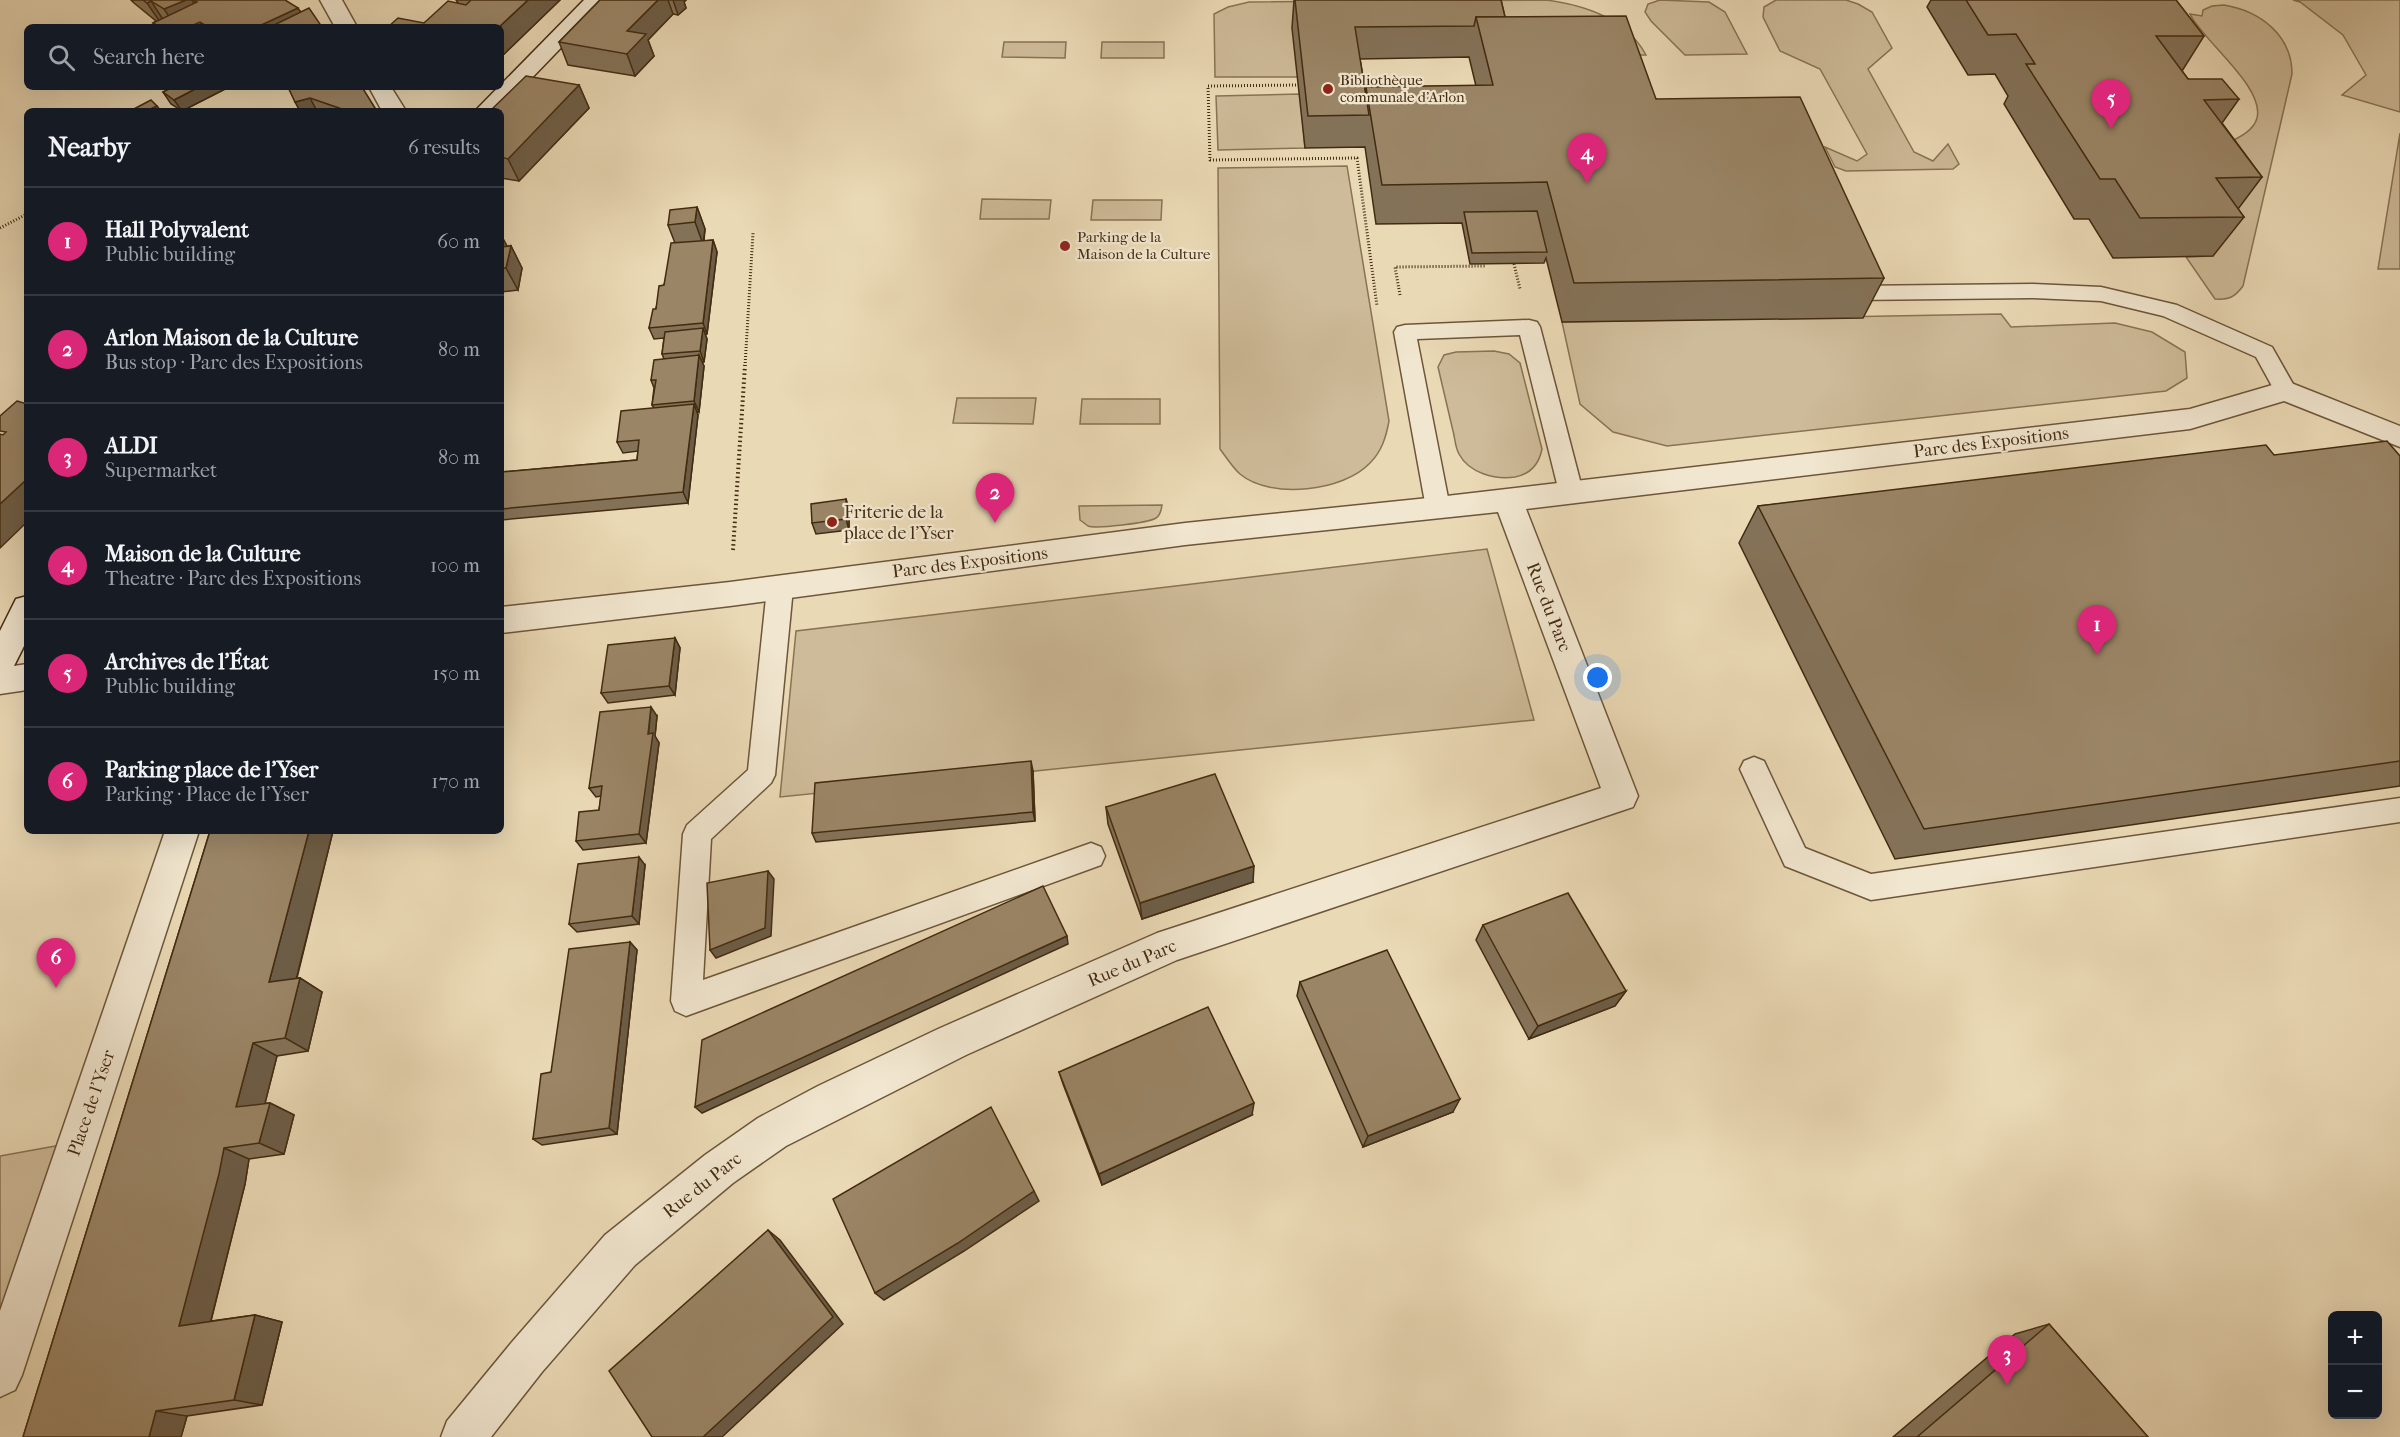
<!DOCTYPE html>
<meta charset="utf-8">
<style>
:root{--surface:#171b24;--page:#20242c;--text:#f1f3f6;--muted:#9ea1a6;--line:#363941;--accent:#db2777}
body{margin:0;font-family:"IM FELL French Canon",serif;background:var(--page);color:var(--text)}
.controls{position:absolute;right:18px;bottom:18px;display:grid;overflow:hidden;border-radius:9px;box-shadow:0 6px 24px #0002}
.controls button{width:54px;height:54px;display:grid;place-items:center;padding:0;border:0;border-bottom:2px solid var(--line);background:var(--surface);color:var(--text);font:30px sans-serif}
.you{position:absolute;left:1598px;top:678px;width:21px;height:21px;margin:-15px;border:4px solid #fff;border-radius:50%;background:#1a73e8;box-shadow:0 0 0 9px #1a73e833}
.badge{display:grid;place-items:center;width:39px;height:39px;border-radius:50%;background:var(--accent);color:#fff;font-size:20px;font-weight:700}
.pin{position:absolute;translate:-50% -50px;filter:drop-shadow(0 2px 3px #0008)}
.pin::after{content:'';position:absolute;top:32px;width:21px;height:18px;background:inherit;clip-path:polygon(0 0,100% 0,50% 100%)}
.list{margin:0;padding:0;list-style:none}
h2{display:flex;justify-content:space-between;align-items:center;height:78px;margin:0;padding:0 24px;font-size:26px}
h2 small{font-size:20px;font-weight:400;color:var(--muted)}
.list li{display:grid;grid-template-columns:39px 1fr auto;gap:18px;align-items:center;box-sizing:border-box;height:108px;padding:0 24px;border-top:2px solid var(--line)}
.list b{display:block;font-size:22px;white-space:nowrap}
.list p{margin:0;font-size:20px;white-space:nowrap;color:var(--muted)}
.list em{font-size:20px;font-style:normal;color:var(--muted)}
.icon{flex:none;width:33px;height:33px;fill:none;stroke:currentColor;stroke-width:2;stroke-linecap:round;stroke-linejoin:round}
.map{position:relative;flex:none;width:2400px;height:1437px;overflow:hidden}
.search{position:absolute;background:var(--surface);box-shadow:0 6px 24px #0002;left:24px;top:24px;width:480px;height:66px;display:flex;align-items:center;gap:15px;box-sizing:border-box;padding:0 21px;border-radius:9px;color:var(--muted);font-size:22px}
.panel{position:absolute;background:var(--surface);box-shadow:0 6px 24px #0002;left:24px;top:108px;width:480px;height:726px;border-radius:9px}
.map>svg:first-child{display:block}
.green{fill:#cebb99;stroke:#887354;stroke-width:1.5}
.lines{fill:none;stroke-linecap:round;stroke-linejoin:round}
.lane-casing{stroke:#6d5639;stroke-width:3}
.street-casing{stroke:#6d5639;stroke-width:3}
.secondary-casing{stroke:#432b10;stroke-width:3}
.path-far1{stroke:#432b10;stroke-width:3;stroke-dasharray:1 2;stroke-linecap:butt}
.path{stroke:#432b10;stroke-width:4;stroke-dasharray:1.5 3;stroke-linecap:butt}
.lane{fill:#f1e6cf;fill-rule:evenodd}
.street{fill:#f1e6cf;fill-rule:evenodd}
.secondary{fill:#f1e6cf;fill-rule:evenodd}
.wall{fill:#847258;stroke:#432b10;stroke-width:1.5;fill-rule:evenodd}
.shaded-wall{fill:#6c5d47;stroke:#432b10;stroke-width:1.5}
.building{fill:#9a8566;stroke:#432b10;stroke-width:1.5}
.poi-dot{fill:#8f2418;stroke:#f1e6cf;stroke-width:2}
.labels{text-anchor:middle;stroke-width:4.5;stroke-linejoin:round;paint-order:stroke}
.far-poi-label{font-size:15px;fill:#432b10;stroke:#f1e6cf;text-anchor:start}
.street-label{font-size:18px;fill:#432b10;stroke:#f1e6cf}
.poi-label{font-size:18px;fill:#432b10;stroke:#f1e6cf;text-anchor:start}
</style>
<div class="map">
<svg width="2400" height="1437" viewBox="0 0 2400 1437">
<rect width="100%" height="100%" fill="#ead9b5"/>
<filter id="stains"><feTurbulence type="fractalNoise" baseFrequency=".00333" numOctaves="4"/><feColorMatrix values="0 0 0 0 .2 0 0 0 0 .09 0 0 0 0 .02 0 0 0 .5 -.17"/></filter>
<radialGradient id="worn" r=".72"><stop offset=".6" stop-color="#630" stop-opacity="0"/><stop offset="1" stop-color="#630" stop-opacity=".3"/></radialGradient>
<!-- green -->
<g class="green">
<path d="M1546,0C1585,5 1626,18 1646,55H1615L1293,28L1298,77H1215L1214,14L1228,7L1249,2Z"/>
<path d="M1660,0L1709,2L1725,12L1747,54L1685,55L1651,21L1645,12L1648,4Z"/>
<path d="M1776,0H1846L1858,4L1872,12L1892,48L1868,69L1914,152L1933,161L1948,144L1959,164L1953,169L1846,171L1835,167L1825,147L1857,161L1867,154L1820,69L1780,51L1763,17L1764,7Z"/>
<path d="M2293,0H2400V112L2342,95L2366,75L2343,35L2300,2Z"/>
<path d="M2224,5C2260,11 2292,35 2292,74L2243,286C2235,297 2229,300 2215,299L2186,257L2213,256L2230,142C2240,137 2254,130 2257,118C2265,87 2203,41 2190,14L2202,16L2203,10L2212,6Z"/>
<path d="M1004,42H1066L1065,58L1002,57Z"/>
<path d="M1102,42H1164V58H1101Z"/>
<path d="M1300,94L1305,148L1218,150L1216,96Z"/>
<path d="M2400,133V269H2378Z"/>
<path d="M1347,166L1389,421C1386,437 1382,451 1370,463C1344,491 1271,500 1240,474C1233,468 1226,457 1220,449L1218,168Z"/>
<path d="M982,199L1051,200L1049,219H980Z"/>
<path d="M1093,200H1162L1161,220H1091Z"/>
<path d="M2001,314L2011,327L2115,323L2152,332L2185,352L2187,378L2166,391L1667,446L1613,432L1580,404L1562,322Z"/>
<path d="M1494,351L1509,354L1520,363L1542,449C1539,464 1531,474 1515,477C1495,480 1469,473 1459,454C1455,447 1455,438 1453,431C1448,410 1443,388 1438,367L1444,355L1456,352Z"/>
<path d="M957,398H1036L1033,424L953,423Z"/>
<path d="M1082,399H1160V424H1080Z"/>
<path d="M1162,505C1161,510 1161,515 1156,518C1148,523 1097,529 1088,526C1085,524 1083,522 1080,520L1079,506Z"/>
<path d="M1487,549L1534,720L780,797L796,631Z"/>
<path d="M61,1145L0,1316V1156Z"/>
</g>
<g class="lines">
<!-- lane casing -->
<g class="lane-casing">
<g id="lane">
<path d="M2033,284L2101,287L2177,305L2272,347L2297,391L2294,397L2286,399L2278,397L2256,357L2163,316L2101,301L2033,298L1853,300L1845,298L1842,293L1845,288L1853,286Z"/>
<path d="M1529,320L1537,322L1540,327L1583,492L1579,498L1571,501L1563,498L1559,492L1520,335L1417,339L1450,508L1447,514L1438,517L1429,514L1426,508L1394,332L1397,327L1405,325Z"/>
<path d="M780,578L789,581L793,588L775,775L771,783L711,839L703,980L1091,843L1101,847L1105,856L1101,865L686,1016L675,1011L671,1001L683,834L687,825L748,770L767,588L771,581Z"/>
<path d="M1754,757L1764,761L1805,848L1871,874L2400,798V822L1871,900L1785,866L1740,769L1744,761Z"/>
</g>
</g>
<!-- street casing -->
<g class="street-casing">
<g id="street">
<path d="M320,0H342L357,27H335Z"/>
<path d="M369,87H391L406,111H382Z"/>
<path d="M2286,381L2400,426V447L2284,401L2190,429L1526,509L1638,796L1633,807L1177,960L966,1055L786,1146L733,1183L635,1265L542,1372L491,1437H441L447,1421L512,1342L605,1235L705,1155L758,1118L818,1086L938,1029L1157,933L1601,788L1498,512L1185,545L730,606L501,633V607L730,582L1185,523L1438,497L2190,409Z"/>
<path d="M27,664V690L0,694V668Z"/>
<path d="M165,831H199L22,1375L15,1390L0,1397V1311Z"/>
</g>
</g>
<!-- secondary casing -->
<g class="secondary-casing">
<g id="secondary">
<path d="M584,0H607L500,111H475Z"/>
<path d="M27,596V640L11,672L0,676V631L16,599Z"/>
</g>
</g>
<!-- path-far1 -->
<g class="path-far1">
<path d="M1299,85L1208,86L1210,160L1357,158L1377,306"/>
<path d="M0,228L27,214"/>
<path d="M1514,264L1520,289"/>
<path d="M1400,295L1395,267L1485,266"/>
<path d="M745,366L753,233"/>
</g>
<!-- path -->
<path class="path" d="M733,550L745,365"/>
<!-- lane -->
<use href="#lane" class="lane"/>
<!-- street -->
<use href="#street" class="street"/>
<!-- secondary -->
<use href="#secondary" class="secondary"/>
</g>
<!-- wall -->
<g class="wall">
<path d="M131,0H285L322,27H156L153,23L156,21L134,3Z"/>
<path d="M456,0H560L501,57L424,23L458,3Z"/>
<path d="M600,0H686L684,2L686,8L678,15L673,14L648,40L654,56L635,76L568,65L559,42Z"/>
<path d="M1294,0H1501L1505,17L1656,99L1884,278L1863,318L1562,322L1546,258L1544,263L1470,264L1462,223L1376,224L1365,147L1305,148L1292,28ZM1469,57L1476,86L1366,87V94L1360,59Z"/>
<path d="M1931,0H2176L2204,36L2182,71L2188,79L2239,99L2222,123L2262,177L2238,209L2244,217L2213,256L2113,258L2089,219H2074L2004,104L2008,96L1995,74L1968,75L1927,7Z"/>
<path d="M579,85L589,108L519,181L501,178V111Z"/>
<path d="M173,87H229L182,111L171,104L163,92Z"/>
<path d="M288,87L377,111H300Z"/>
<path d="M697,207L705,229L704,241L713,240L717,252L707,334L705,335L707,339L704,362H702L704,366L699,412H697L698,415L688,503L501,520V472L637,460L638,451L623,453L617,442L654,408L652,405L654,388L651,380L664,359L662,354L664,338L654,339L649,328L664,285L675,243L668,225Z"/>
<path d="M501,235L507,246H511L522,268L518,290L501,292Z"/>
<path d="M2274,455L2400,456V786L1895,859L1739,543L1758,506Z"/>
<path d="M846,499L849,510V530L816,534L812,523Z"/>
<path d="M675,638L680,648L675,695L608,703L601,693Z"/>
<path d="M657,716L655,736L659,743L646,843L583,850L576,841L599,810L601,796L596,797L589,788Z"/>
<path d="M1033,771L1035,821L816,842L812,833Z"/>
<path d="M1106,807L1253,882L1142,919L1108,824Z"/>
<path d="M210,831H333L297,978H300L322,992L308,1051L277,1056L265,1103H270L294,1115L284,1154L249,1159L245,1184L211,1321L255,1315L282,1322L262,1405L187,1416L181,1437H23Z"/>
<path d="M645,865L639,924L577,932L569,924Z"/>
<path d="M1483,925L1626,991L1615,1006L1529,1039L1476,940Z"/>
<path d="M630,942L637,950L617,1134L542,1145L533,1139L551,1072Z"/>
<path d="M1300,982L1453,1112L1363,1147L1297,996Z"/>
<path d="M1059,1072L1252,1115L1102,1185L1063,1084Z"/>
<path d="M2049,1324L2148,1437H1893L2015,1334Z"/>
</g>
<!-- shaded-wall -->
<g class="shaded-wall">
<path d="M186,0H192L205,20L200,22L203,27H176L164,9Z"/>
<path d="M528,0H560L501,57V27H499Z"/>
<path d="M658,0H668L673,14L648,40L654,56L635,76L627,54V31Z"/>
<path d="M673,0H686L684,2L686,8L678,15Z"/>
<path d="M151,1L166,24L162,25L147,3Z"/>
<path d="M298,8L309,27H257Z"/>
<path d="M579,85L589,108L519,181L508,159Z"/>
<path d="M199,87H229L182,111L174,100Z"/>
<path d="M310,98L317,111H300L295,102Z"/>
<path d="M157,106L161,111H146Z"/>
<path d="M697,207L705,229L703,244L695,222Z"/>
<path d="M501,235L507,246L501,268Z"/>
<path d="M713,240L717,252L707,334L703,323Z"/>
<path d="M511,246L522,268L518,290L506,268Z"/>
<path d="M703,328L707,339L704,362L700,351Z"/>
<path d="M699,355L704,366L699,412L694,401Z"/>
<path d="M694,404L698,415L688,503L683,492Z"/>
<path d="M27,479V522L0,548V504Z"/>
<path d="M846,499L849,510V530L846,519Z"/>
<path d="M675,638L680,648L675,695L669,686Z"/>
<path d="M651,707L657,716L655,736L659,743L646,843L639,834Z"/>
<path d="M1031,761L1033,771L1035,821L1033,812Z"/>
<path d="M309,831H333L292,996L269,982Z"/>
<path d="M639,857L645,865L639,924L632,916Z"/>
<path d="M1254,866L1253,882L1142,919L1140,903Z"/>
<path d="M768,871L774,879L771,936L716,958L710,950Z"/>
<path d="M1067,936L1068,944L702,1113L695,1107Z"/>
<path d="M630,942L637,950L617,1134L609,1128Z"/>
<path d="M300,978L322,992L308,1051L285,1038Z"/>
<path d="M1626,991L1615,1006L1529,1039L1538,1026Z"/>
<path d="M253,1043L277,1056L261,1119L236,1107Z"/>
<path d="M1460,1099L1453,1112L1363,1147L1368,1136Z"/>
<path d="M270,1103L294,1115L284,1154L259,1143Z"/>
<path d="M1254,1103L1252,1115L1102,1185L1099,1174Z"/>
<path d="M224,1148L249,1159L245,1184L208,1332L179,1326Z"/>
<path d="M1034,1191L1039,1201L964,1251L884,1300L875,1293Z"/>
<path d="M768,1230L780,1240L843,1324L722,1437H703Z"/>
<path d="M255,1315L282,1322L262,1405L234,1400Z"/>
<path d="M156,1411L187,1416L181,1437H149Z"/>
</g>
<!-- building -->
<g class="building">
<path d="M143,0H186L164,9L151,1L147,3Z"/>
<path d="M193,0H285L298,8L257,27H208L200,22L189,27H169L167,26L160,27L153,23L197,2Z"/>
<path d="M471,0H528L499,27H388L398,18L424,23L448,1L466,5Z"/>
<path d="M600,0H658L627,31L646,34L627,54L559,42Z"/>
<path d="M1295,0H1501L1505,17H1476L1474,26L1355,27L1369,115L1308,116Z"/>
<path d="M1966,0H2176L2204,36H2156L2188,79H2222L2239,99L2204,100L2262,177L2216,178L2244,217L2140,218L2115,179H2100L2026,64H2035L2016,34L1988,35Z"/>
<path d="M309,8L322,27H270Z"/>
<path d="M1626,16L1656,99L1800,97L1884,278L1574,283L1547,182L1382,185L1366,87L1493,85L1476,17Z"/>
<path d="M526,76L579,85L508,159L501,157V111H490Z"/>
<path d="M173,87H199L174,100L163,92Z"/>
<path d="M288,87H362L375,108L372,111H339L342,109L310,98L295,102Z"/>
<path d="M151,100L157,106L146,111H130Z"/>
<path d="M697,207L695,222L668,225L670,210Z"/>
<path d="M1537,211L1547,252L1472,253L1464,212Z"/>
<path d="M713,240L703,323L649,328L653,309H656L659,286L664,285L671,243Z"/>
<path d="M511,246L506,268H501V247Z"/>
<path d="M703,328L700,351L662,354L665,332Z"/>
<path d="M699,355L694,401L652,405L656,380H651L654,360Z"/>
<path d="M17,401L27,404V479L0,504V434L3,435L6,432L0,431V416Z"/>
<path d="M694,404L683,492L501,509V472L637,460L639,440L617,442L621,411Z"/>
<path d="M2387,441L2400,456V761L1924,829L1758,506L2266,445L2274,455Z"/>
<path d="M846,499V519L812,523L811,504Z"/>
<path d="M675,638L669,686L601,693L608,645Z"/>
<path d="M651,707L648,734L653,733L639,834L576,841L579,812L599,810L602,786L589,788L600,712Z"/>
<path d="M1031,761L1033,812L812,833L815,783Z"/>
<path d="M1215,774L1254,866L1140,903L1106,807Z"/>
<path d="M210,831H309L269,982L300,978L285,1038L253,1043L236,1107L270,1103L259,1143L224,1148L219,1174L179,1326L255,1315L234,1400L156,1411L149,1437H23Z"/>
<path d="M639,857L632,916L569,924L578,864Z"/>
<path d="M768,871L765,928L710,950L707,883Z"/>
<path d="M1043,886L1067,936L695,1107L702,1040Z"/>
<path d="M1568,893L1626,991L1538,1026L1483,925Z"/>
<path d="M630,942L609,1128L533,1139L541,1074L551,1072L569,949Z"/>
<path d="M1387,950L1460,1099L1368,1136L1300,982Z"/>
<path d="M1208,1007L1254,1103L1099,1174L1059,1072Z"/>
<path d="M991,1107L1034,1191L958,1243L875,1293L833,1199Z"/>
<path d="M768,1230L833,1317L703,1437H652L609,1371Z"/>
<path d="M2049,1324L2148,1437H1917Z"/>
</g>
<!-- markers -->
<g class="poi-dot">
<circle cx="1328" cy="89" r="6"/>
<circle cx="1065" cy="246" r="6"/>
<circle cx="832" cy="522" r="6"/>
</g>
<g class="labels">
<!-- far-poi labels -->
<g class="far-poi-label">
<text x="1340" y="85">Bibliothèque<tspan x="1340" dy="17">communale d'Arlon</tspan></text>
<text x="1077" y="242">Parking de la<tspan x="1077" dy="17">Maison de la Culture</tspan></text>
</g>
<!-- street labels -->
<g class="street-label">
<text transform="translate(1991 442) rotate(-7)" y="6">Parc des Expositions</text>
<text transform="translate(970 562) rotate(-7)" y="6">Parc des Expositions</text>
<text transform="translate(1549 607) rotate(69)" y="6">Rue du Parc</text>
<text transform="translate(1132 963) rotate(-23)" y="6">Rue du Parc</text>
<text transform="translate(91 1103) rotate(-71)" y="6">Place de l'Yser</text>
<text transform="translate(702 1185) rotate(-38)" y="6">Rue du Parc</text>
</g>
<!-- poi labels -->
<g class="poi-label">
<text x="844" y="518">Friterie de la<tspan x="844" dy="21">place de l'Yser</tspan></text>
</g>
</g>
<rect width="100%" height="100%" filter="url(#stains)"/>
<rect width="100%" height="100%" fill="url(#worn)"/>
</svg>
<div class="controls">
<button>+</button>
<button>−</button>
</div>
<div class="you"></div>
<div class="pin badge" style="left:2097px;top:655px">1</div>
<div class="pin badge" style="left:995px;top:523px">2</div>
<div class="pin badge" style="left:2007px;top:1385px">3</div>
<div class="pin badge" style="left:1587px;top:183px">4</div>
<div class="pin badge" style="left:2111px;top:129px">5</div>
<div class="pin badge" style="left:56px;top:988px">6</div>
<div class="search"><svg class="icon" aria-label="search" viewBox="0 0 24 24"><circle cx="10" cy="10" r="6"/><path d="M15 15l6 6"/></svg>Search here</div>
<section class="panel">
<h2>Nearby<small>6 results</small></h2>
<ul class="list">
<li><span class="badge">1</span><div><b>Hall Polyvalent</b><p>Public building</p></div><em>60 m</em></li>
<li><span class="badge">2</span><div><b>Arlon Maison de la Culture</b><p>Bus stop · Parc des Expositions</p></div><em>80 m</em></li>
<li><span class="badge">3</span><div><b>ALDI</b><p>Supermarket</p></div><em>80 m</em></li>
<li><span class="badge">4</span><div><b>Maison de la Culture</b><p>Theatre · Parc des Expositions</p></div><em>100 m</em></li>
<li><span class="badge">5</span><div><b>Archives de l'État</b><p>Public building</p></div><em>150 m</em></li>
<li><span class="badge">6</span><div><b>Parking place de l'Yser</b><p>Parking · Place de l'Yser</p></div><em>170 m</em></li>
</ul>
</section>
</div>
